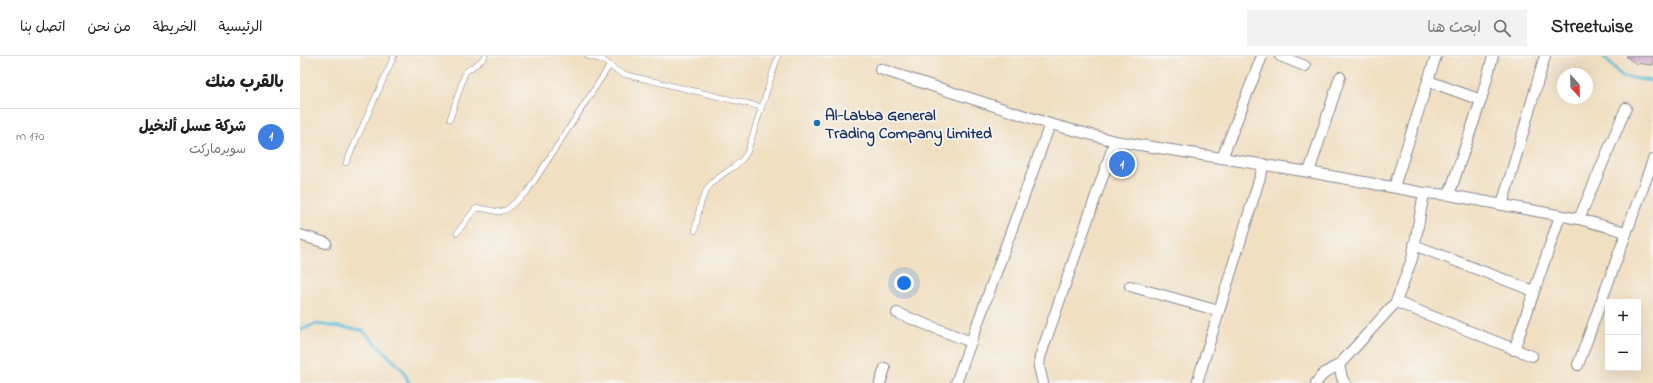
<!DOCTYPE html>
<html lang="ar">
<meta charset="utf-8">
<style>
:root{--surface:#fff;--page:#f2f2f2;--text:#202124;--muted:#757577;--line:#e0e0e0;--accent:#111827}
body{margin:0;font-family:"Indie Flower","Playpen Sans Arabic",sans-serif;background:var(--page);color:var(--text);direction:rtl}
.controls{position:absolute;right:12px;bottom:12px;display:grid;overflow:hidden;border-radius:0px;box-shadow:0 4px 16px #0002}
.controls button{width:36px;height:36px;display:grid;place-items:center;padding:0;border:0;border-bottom:1px solid var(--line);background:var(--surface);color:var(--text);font:20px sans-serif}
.compass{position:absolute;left:1257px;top:12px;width:36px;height:36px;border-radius:50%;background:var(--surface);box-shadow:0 4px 16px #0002;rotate:158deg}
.you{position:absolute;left:604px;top:227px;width:14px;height:14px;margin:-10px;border:3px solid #fff;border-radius:50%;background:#1a73e8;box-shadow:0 0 0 6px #1a73e833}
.badge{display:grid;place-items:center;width:26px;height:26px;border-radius:50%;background:var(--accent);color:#fff;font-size:13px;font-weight:700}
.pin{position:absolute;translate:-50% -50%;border:2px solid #fff;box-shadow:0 1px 4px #0006}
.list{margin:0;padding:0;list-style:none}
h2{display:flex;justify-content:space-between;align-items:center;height:52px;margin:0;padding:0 16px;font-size:17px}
h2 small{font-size:13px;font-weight:400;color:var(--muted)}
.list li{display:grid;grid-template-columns:26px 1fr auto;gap:12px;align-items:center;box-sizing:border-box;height:56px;padding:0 16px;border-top:1px solid var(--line)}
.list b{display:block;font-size:15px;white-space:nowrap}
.list p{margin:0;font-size:13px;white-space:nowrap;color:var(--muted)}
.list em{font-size:13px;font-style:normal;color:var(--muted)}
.icon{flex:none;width:22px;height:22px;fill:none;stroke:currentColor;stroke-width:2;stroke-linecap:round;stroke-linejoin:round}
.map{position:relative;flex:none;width:1353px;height:327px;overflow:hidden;direction:ltr}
header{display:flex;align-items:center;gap:24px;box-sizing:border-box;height:56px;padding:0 20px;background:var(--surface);border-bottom:1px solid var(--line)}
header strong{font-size:19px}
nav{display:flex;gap:22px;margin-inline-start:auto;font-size:14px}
.search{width:280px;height:36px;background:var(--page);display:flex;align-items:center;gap:10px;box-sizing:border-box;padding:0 14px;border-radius:0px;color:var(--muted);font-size:15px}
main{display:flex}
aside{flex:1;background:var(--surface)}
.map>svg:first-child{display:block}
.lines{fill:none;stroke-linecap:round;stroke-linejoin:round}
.stream{stroke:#5abbd9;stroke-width:3}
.building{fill:#ca99c6}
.service-casing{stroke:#868790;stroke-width:6}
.minor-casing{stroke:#868790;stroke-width:12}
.service{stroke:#fff;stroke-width:5}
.minor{stroke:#fff;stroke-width:10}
.poi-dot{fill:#1f6fb2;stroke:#f6f6f2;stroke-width:1.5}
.labels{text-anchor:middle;stroke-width:3.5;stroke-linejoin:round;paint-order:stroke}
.poi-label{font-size:16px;font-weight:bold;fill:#1b2f5e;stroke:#f6f6f2;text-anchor:start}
</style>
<header>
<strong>Streetwise</strong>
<div class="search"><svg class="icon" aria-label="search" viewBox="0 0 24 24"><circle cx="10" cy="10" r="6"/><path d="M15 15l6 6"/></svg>ابحث هنا</div>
<nav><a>الرئيسية</a><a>الخريطة</a><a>من نحن</a><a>اتصل بنا</a></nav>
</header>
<main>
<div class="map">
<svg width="1353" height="327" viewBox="0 0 1353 327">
<rect width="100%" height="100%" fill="#f6f6f2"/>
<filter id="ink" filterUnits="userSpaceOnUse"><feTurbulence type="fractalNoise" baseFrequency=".025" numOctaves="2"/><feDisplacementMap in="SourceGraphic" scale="8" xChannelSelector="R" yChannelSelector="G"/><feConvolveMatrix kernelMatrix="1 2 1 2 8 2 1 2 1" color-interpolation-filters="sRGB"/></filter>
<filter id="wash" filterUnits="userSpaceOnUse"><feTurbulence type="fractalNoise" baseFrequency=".012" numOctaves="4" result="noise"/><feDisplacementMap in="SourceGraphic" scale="16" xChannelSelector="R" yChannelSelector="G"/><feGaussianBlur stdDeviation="0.9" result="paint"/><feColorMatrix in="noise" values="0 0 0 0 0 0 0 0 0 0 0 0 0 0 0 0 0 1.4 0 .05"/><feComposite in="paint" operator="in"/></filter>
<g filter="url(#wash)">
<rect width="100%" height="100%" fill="#f1dfc1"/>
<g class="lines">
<!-- stream -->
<g class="stream">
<path d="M1303,0L1323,21L1353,25"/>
<path d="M0,274L16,268L62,274L103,314L109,327"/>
</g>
</g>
<g id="blocks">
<!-- building -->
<path class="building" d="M1326,0H1353V9L1335,7Z"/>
</g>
</g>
<g filter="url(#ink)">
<use href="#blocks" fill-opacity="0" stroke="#868790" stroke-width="1"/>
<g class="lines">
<!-- service casing -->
<g class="service-casing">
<g id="service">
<path d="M288,0L303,4L314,13L323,18L462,51"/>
<path d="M150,63L165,17C171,10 180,8 185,0"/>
<path d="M46,107L94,0"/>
<path d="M395,175C398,160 400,140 411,128C422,116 438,112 447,97L478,0"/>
<path d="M157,177L175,153L180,152L199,156L206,154L227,136L310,9"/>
</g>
</g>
<!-- minor casing -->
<g class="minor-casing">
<g id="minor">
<path d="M980,0L1005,10"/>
<path d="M580,13L750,68L815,85L1009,116L1124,137L1149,139L1279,163L1326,176"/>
<path d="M1128,25L1181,44"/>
<path d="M922,102L962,0"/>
<path d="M1009,116L1040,21"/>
<path d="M1094,131L1136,0"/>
<path d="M1149,139L1181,44L1193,0"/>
<path d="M1202,149L1245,0"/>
<path d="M1279,163L1326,52"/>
<path d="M0,179L26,187"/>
<path d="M1114,189L1234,235"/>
<path d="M830,230L919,255"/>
<path d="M1096,246L1232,300"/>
<path d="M597,257L671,286"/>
<path d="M1214,294L1260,160"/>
<path d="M1278,309L1353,104"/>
<path d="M580,327L585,312"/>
<path d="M656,327L750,68"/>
<path d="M743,327L739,311L740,301L815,85"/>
<path d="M897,327L964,108"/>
<path d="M1016,327C1022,317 1029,314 1039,309"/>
<path d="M1045,327L1042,322L1039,309L1096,246L1112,203L1124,137"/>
</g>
</g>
<!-- service -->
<use href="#service" class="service"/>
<!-- minor -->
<use href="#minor" class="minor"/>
</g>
</g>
<!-- markers -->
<circle class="poi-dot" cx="517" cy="67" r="4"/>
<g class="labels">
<!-- poi labels -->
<g class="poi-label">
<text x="525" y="64">Al-Labba General<tspan x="525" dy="18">Trading Company Limited</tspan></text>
</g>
</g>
</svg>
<div class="controls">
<button>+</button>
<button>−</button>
</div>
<svg class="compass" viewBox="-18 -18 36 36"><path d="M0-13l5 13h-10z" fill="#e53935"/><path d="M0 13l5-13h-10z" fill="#757577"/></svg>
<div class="you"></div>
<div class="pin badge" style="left:822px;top:108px;background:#3f7fe0">1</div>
</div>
<aside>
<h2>بالقرب منك<small></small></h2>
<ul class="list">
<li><span class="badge" style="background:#3f7fe0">1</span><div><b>شركة عسل ألنخيل</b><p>سوبرماركت</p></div><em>170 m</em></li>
</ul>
</aside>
</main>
